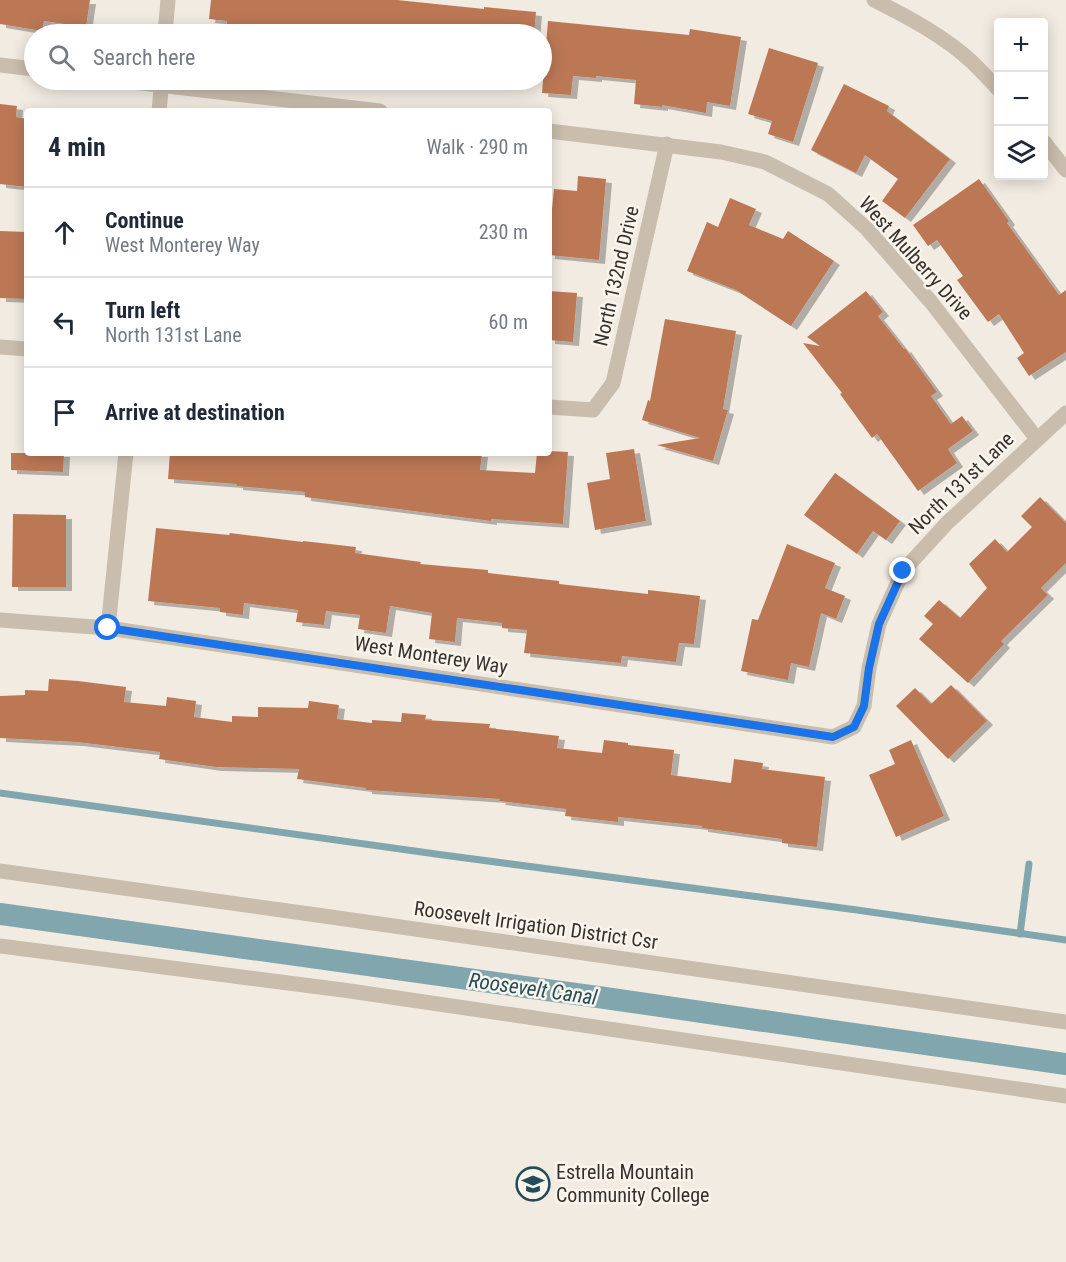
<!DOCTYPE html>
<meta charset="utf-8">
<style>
:root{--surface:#fff;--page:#f6f6f7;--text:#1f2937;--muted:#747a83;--line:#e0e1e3}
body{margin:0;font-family:"Roboto Condensed",sans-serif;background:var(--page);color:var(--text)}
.controls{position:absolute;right:18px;top:18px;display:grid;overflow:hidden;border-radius:6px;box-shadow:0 3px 15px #0003}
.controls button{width:54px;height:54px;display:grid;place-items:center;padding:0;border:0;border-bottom:2px solid var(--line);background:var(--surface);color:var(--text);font:30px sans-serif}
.stop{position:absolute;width:18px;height:18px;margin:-14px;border:4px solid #1a73e8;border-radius:50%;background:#fff}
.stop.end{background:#1a73e8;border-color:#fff;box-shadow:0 2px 6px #0008}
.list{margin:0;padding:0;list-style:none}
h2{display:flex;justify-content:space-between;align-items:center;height:78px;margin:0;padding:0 24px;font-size:26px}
h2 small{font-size:20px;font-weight:400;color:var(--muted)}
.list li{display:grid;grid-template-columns:39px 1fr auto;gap:18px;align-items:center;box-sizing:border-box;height:90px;padding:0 24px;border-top:2px solid var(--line)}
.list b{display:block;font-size:22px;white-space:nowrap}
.list p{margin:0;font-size:20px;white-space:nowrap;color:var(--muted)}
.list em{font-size:20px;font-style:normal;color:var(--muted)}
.icon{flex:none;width:33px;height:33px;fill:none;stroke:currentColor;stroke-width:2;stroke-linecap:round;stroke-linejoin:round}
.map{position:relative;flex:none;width:1066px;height:1262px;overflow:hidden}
.search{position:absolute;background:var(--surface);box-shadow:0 3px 15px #0003;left:24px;top:24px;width:528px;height:66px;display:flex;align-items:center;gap:15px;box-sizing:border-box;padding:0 21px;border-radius:33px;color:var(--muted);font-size:22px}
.panel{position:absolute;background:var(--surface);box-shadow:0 3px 15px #0003;left:24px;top:108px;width:528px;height:348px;border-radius:6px}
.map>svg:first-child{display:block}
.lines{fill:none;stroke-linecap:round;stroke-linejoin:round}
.stream{stroke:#82a6ad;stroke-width:7}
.canal{stroke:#82a6ad;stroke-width:22}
.building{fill:#bc7854;filter:url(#shadow)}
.minor{stroke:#c9bdad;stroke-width:15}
.route{stroke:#1a73e8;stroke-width:8}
.labels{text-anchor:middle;stroke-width:5;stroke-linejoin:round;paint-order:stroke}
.street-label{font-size:20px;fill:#38312b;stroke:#f9f5ed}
.poi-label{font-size:20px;fill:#38312b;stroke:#f9f5ed;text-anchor:start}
.water-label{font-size:21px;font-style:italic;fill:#244e57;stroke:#f9f5ed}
</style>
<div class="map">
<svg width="1066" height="1262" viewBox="0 0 1066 1262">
<defs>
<filter id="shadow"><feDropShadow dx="6" dy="4" stdDeviation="0" flood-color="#0004"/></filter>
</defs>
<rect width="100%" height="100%" fill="#f2ebe1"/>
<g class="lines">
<!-- stream -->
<g class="stream">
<path d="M0,793L443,855L857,910L1066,940"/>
<path d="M1020,934L1029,864"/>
</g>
<!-- canal -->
<path class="canal" d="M0,914C202,943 404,971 605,998C759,1020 912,1043 1066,1064"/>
</g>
<!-- building -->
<g class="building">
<path d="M0,0H90L86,27L44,21L42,31L0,24Z"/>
<path d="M211,0H397L484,9V7L536,12L534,34H226L227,21L209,19Z"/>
<path d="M548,21L689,35L690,29L741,37L730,106L707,102L706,113L662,105V107L634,104L636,80L596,76V78L573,76L571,95L542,93Z"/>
<path d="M769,48L818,63L793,142L768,134L772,121L748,114Z"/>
<path d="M844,84L889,106L887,111L950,159L905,218L882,201L898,179L865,155L856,173L811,150Z"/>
<path d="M0,104L17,106L16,117L27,119V187L0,184Z"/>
<path d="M578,176L606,179L599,260L549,255V240L554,189L577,191Z"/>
<path d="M979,179L1009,221L1007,223L1059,295L1066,290V352L1029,376L1017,358L1024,353L999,314L988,322L957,280L963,276L937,240L928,246L913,225Z"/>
<path d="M730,198L756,209L749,225L783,239L788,231L834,261L791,326L736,290L687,271L707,222L718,227Z"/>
<path d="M0,231L27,232V299L0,298Z"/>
<path d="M549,291L577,293L573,342L549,340Z"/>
<path d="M866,291L883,312L878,316L904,349L905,348L937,392L931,396L951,424L962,416L973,431L948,449L957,463L918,491L877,434L872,438L840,394L842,393L803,343L820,346L807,337Z"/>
<path d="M665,319L736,331L723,409L728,410L713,461L657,445L700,438L642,420L648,400L650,401Z"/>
<path d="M634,449L646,521L595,530L587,483L610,479L606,453Z"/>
<path d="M549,451L568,452L563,524L491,519V521L305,497V492L237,486V484L168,479L170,453H482L480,470L535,473L537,453H549Z"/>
<path d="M11,453H64L63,472L11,470Z"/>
<path d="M835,473L900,521L886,540L873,531L857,554L804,515Z"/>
<path d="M1040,497L1066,523V563L1041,588L1048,595L1001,641L1004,644L968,683L919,639L933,624L924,616L939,600L960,618L987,588L969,564L995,539L1007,552L1032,527L1021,516Z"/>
<path d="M13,514L66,515V587H12Z"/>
<path d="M156,528L229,535L230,533L303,542V541L356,547L355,553L421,562L420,564L488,570V573L559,581V584L648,594V590L700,596L694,644L679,643L676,662L622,656L621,663L524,653L527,630L502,628V623L457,618L455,642L429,639L432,613L390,606L386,633L358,629L360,615L326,611L324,625L296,622L298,610L244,603L243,615L220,612V608L148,601Z"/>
<path d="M787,544L835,563L825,588L845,596L836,619L821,613L809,667L791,663L788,680L741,671L752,619L758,620Z"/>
<path d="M49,679L78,681L126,687L124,702L166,706L167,697L196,701L194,717L232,722V716L258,717V707L308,708L309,701L339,705L337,719L372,723V720L401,722L402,713L426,715L425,720L490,724L489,728L559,736L557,748L602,753L604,740L628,743V745L674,750L671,775L731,783L734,759L763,763L762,769L825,777L817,847L782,843V839L702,828V826L618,817V822L565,816L566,809L499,801L500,799L366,790V788L297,779L299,769L216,767L159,759L160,752L77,742L0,738V696L25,695V690L48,691Z"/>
<path d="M951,685L987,721L948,759L896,706L915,688L931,704Z"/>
<path d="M911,740L944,816L896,837L869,775L895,764L889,750Z"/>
</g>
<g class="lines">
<!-- minor -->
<g class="minor">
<path d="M874,0C908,17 944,36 972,62C981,71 990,80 998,89"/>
<path d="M165,34L168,0"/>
<path d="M0,65L34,69"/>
<path d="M116,80L380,111"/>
<path d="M159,111L162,80"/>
<path d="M549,131L721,152L765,162L828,194L867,229L931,302L1037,439"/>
<path d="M1044,142L1066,170"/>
<path d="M0,347L27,349"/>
<path d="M549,407L593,410L613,383L667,144"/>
<path d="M0,620L108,628L833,737L854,727L864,706L869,668L879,624L903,571L947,523L1066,413"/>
<path d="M108,628L126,453"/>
<path d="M0,871L317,915L1066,1022"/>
<path d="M0,946L343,990L1066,1096"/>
</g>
</g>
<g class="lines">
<!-- route -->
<path class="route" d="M108,628L833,737L854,727L864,706L869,668L879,624L903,571"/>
</g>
<!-- icons -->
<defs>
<g id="university-ring" transform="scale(1.725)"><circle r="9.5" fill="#f9f5ed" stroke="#244e57" stroke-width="1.5"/><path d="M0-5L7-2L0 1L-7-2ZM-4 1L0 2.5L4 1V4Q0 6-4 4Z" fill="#244e57"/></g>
</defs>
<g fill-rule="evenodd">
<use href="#university-ring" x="533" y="1184"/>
</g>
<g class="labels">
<!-- street labels -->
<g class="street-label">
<text transform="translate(916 258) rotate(48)" y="7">West Mulberry Drive</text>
<text transform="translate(616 276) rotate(-77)" y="7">North 132nd Drive</text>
<text transform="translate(961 483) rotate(-44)" y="7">North 131st Lane</text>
<text transform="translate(431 655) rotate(9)" y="7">West Monterey Way</text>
<text transform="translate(536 925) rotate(8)" y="7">Roosevelt Irrigation District Csr</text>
</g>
<!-- poi labels -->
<g class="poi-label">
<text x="556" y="1179">Estrella Mountain<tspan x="556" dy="23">Community College</tspan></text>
</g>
<!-- water labels -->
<g class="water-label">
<text transform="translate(533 989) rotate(8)" y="7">Roosevelt Canal</text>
</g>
</g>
</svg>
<div class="controls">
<button>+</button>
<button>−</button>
<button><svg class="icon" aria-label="layers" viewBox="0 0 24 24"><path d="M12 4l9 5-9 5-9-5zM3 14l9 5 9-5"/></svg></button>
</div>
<div class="stop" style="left:108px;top:628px"></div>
<div class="stop end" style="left:903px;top:571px"></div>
<div class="search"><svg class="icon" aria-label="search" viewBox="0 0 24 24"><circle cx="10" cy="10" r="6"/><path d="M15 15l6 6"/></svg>Search here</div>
<section class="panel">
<h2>4 min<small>Walk · 290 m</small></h2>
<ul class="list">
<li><svg class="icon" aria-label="ahead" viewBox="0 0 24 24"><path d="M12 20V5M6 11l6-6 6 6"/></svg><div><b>Continue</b><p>West Monterey Way</p></div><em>230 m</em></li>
<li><svg class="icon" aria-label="left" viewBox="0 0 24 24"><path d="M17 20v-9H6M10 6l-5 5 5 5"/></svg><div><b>Turn left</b><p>North 131st Lane</p></div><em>60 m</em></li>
<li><svg class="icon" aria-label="arrive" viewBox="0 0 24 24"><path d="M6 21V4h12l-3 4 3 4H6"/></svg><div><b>Arrive at destination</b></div></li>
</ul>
</section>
</div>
